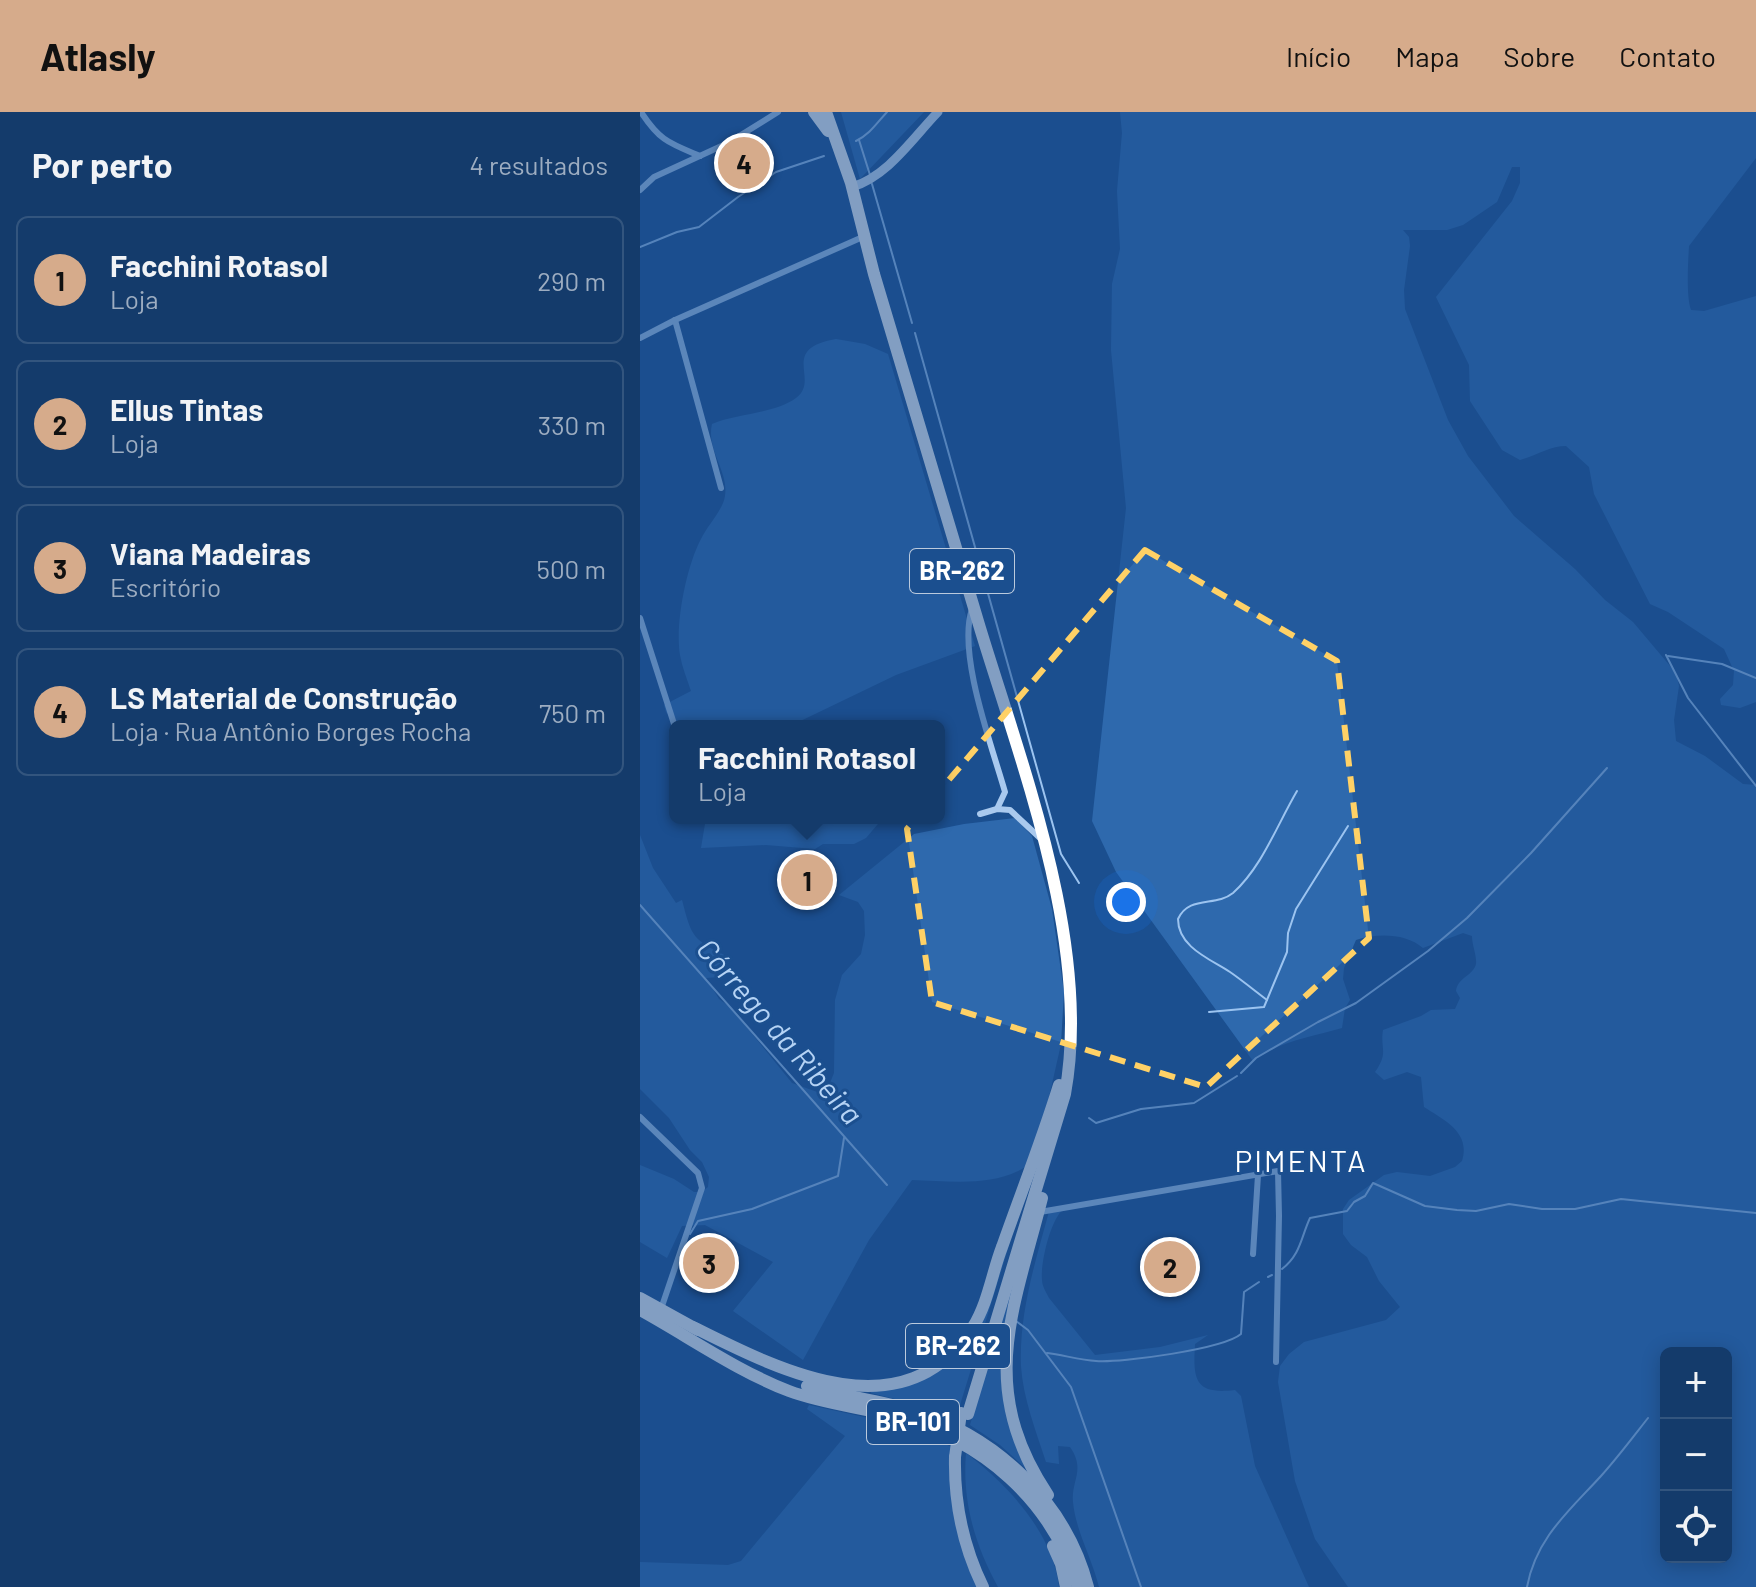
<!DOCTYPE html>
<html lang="pt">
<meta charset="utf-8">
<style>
:root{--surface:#143b6b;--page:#214673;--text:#f1f3f6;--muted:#9dadc1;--line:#33557e;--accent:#d6ab8b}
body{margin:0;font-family:Barlow,sans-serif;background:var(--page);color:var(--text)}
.controls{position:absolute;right:24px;bottom:24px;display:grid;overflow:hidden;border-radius:12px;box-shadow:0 4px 20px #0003}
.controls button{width:72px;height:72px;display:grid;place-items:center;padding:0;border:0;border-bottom:2px solid var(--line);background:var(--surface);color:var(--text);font:40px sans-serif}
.you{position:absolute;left:486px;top:790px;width:28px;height:28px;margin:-20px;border:6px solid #fff;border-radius:50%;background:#1a73e8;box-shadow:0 0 0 12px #1a73e833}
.badge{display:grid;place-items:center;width:52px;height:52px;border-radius:50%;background:var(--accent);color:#111;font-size:26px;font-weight:700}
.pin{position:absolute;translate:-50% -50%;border:4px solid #fff;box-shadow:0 2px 8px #0006}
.popup{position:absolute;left:29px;top:608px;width:276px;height:104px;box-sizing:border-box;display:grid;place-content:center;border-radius:12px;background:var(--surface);filter:drop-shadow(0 2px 6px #0005);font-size:26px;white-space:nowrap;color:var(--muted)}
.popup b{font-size:30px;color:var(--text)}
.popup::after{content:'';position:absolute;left:50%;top:100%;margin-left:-16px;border:16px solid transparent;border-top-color:var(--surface)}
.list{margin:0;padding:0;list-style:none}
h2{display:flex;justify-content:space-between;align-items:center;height:104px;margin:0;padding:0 32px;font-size:34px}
h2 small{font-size:26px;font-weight:400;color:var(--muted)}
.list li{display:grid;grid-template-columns:52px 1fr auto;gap:24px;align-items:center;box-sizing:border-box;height:128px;margin:0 16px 16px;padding:0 16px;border:2px solid var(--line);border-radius:12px}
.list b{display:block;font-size:30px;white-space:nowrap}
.list p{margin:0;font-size:26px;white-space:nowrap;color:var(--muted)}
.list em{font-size:26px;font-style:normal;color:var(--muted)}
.icon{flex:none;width:44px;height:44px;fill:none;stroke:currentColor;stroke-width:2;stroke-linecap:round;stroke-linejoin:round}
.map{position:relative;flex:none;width:1116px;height:1475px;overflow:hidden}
header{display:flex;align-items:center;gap:48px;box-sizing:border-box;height:112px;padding:0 40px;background:var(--accent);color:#111}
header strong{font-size:38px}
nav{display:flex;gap:44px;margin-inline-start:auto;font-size:28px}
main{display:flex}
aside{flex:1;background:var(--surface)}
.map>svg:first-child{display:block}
.green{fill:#2e69ad;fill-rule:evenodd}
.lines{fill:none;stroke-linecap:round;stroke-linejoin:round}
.stream{stroke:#9cc4f0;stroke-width:2}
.street{stroke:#a9c9ee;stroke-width:6}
.secondary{stroke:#d6e6fa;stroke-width:9}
.highway{stroke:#fff;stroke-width:12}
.highway-bridge{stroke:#fff;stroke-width:12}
.marked{fill:none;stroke:#ffd166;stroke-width:6;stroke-dasharray:16 10;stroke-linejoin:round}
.labels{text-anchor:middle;stroke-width:6;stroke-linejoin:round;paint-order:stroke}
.shield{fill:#1b4f8f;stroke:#bbcadd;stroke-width:2}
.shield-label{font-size:26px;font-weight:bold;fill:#fff}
.water-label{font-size:30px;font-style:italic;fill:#b5d3f5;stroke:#1b4f8f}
.neighbourhood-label{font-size:30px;letter-spacing:2px;fill:#fff;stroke:#1b4f8f}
</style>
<header>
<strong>Atlasly</strong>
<nav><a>Início</a><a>Mapa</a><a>Sobre</a><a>Contato</a></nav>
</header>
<main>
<aside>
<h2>Por perto<small>4 resultados</small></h2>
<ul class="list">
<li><span class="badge">1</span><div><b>Facchini Rotasol</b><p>Loja</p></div><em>290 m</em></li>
<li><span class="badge">2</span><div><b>Ellus Tintas</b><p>Loja</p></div><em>330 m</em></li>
<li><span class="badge">3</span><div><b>Viana Madeiras</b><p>Escritório</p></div><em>500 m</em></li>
<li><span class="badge">4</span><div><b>LS Material de Construção</b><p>Loja · Rua Antônio Borges Rocha</p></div><em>750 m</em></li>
</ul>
</aside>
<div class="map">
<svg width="1116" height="1475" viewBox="0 0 1116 1475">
<rect width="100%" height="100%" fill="#1b4f8f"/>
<!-- green -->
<g class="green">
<path d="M201,0H284L220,67Z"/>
<path d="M480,0H1116V46L1049,134C1048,151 1046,184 1051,198L1064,199L1116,184V590L1100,596L1081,593L1080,587L1093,573L1094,559L1084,537L1028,500L1010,492L954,382L949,355L926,334C910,334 895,344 880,348L862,338L830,289L829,253L796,185L872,89L880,71V55H872L857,90L823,113L807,118H763L769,125L770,134L764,178L765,197L808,308L828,344L874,404L935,457L965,488L993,510L1036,561L1039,574L1034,608L1036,629L1065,644L1103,672L1116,673V1475H708L675,1427L655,1369L638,1270L640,1254L649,1242L664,1230L746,1208L760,1195L739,1169L727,1145L711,1133L703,1122V1097L709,1088L744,1063L757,1060L790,1064L815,1055L822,1049C831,1020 804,1008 784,995L781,965L767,960L744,968L735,960C749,940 740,938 743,918L781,904L791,898L815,897L820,886L816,879C818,865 833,864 836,852C837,844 832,833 832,824L823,821L783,836C766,821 737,821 716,828L704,856L703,867L710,888L705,896L702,916C671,925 639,929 613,949L476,760L452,709L486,396L471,238L472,172L480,137L477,79L482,21ZM1026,1241H1086V1445H1026Z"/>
<path d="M196,227L225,232L248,242L335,534L256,563L150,614H37L26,600L24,593L51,579C47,567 42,555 40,543C35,513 46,455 61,427C67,414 83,398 85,384C89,359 66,338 72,312C97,301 134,302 156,286C181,268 138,237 196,227Z"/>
<path d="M66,706H243L226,726L214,732H183L175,737L126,733L61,736Z"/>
<path d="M375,706L392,724L412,797L424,880L421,932L407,994L390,1052C356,1076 312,1069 272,1068L229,1128L163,1248L93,1199L133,1150L65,1113L42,1114L27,1146L0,1130V1053L34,1067L54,1080H62L68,1075L69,1065L62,1050L50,1038L29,1006L0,977V723L13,756L36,791L42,788C52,827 53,827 88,845C90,853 85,859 79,865L66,866L79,887L91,896L152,971L180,981L190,971L194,961L195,888L202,863L221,842L225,823L224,799L218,790L199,783L274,722L324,712Z"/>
<path d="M410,1096L424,1097C411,1105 400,1152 402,1168C402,1174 406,1180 409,1186L455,1243L520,1235L568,1223L555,1232C553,1267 554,1283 595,1278L601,1284L615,1354L669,1475H459C452,1446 436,1420 433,1390C431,1368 446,1358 430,1335L418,1334L419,1352L406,1350C396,1319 383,1286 381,1254C379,1199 396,1148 410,1096Z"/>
<path d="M374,1117L316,1306L279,1293L231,1281L232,1278L243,1277L318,1239Z"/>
<path d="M387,1118L363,1249L393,1363L360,1333L330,1313Z"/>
<path d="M169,1293L256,1312L312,1335L338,1475H0V1450L88,1453L101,1449L205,1324L167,1297Z"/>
<path d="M326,1341C368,1373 413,1421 419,1475H358C335,1433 322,1390 326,1341Z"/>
</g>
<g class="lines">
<!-- stream -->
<g class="stream">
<path d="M219,28L230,63"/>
<path d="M216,29C230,22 236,12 247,0"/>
<path d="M232,72L272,211"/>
<path d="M0,135L37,120L59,115L98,85L136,60L184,44"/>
<path d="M275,221L421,742L439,771"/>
<path d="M1026,543L1048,586L1116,674"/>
<path d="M1028,544L1082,552L1116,566"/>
<path d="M0,793L247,1073"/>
<path d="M627,888C615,879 603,869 590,860C570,847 538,835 538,807C549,783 576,795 593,781C622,755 637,713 657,679"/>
<path d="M569,900L624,895L647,840L648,821L656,797L708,714"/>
<path d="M601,961L616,946L678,910L716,891L788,839L827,806L891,741L967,656"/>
<path d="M449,1006L456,1011L501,997L554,991L597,964"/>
<path d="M50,1122L58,1109L112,1097L198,1064L204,1026"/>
<path d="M642,1157C661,1142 661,1125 670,1106L707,1099L714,1090L725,1084L733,1071L785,1094L817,1098L836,1099L869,1092L902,1097H935L981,1087L1116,1101"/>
<path d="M628,1165L632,1163"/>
<path d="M376,1209L388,1218L431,1275L501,1475"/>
<path d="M407,1241C423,1243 440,1248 456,1249C482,1251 583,1237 601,1222L604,1180L619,1170"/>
<path d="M887,1475C896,1426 929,1399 961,1364C978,1345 993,1325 1008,1306"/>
</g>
<!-- street -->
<g class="street">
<path d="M1,0C20,29 29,31 60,44"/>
<path d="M0,78L14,65L88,31L138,0"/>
<path d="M35,208L81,376"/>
<path d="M0,226L35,208L225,124"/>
<path d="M332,497C317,542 352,634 365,680L357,697"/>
<path d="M0,506L35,615"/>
<path d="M340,702L357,697L370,698L400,726"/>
<path d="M0,1005L58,1061L62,1076L21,1197"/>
<path d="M400,1100L638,1059L639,1104L636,1250"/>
<path d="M613,1142L618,1063"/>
</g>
<!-- secondary -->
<path class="secondary" d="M212,75C248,64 272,27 298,0"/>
<!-- highway -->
<g class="highway">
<path d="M174,0L188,19"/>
<path d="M186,0L211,71L234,162C269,280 304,398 340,516C383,657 452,835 425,982L328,1302"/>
<path d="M402,1086C374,1197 336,1276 408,1383"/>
<path d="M0,1186L58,1218"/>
<path d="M0,1198C49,1225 97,1259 149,1279C184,1292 220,1295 256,1305C342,1328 412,1388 438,1475"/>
<path d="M53,1215C139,1258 264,1323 333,1215C348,1191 352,1161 362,1135C381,1081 402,1028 419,973"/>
<path d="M167,1274C202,1284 239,1288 274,1299C357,1325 426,1390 448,1475"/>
<path d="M315,1345C314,1391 323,1434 343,1475"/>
<path d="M413,1434L421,1452L426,1475"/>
</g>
<!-- highway-bridge -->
<path class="highway-bridge" d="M315,1345L321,1301"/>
</g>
<!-- marked area -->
<path d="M0 0H1116V1475H0ZM505,438L697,549L729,826L566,975L292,890L267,717Z" fill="#1b4f8f" fill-opacity=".55" fill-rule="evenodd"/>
<path class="marked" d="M505,438L697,549L729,826L566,975L292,890L267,717Z"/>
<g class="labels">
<!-- shield labels -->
<g class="shield">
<rect x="270" y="437" width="104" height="44" rx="6"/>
<rect x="266" y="1212" width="104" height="44" rx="6"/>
<rect x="227" y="1288" width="92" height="44" rx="6"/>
</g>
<g class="shield-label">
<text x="322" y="468">BR-262</text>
<text x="318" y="1243">BR-262</text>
<text x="273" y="1319">BR-101</text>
</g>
<!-- water labels -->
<g class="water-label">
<text transform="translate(139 920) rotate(49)" y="10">Córrego da Ribeira</text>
</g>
<!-- neighbourhood labels -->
<g class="neighbourhood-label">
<text x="661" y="1060">PIMENTA</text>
</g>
</g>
</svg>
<div class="controls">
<button>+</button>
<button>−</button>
<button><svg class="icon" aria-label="locate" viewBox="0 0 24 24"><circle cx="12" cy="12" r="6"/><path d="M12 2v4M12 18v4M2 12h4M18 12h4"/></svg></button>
</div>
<div class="you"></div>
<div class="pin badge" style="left:167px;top:768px">1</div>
<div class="popup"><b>Facchini Rotasol</b>Loja</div>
<div class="pin badge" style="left:530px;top:1155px">2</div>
<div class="pin badge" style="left:69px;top:1151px">3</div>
<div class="pin badge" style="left:104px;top:51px">4</div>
</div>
</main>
